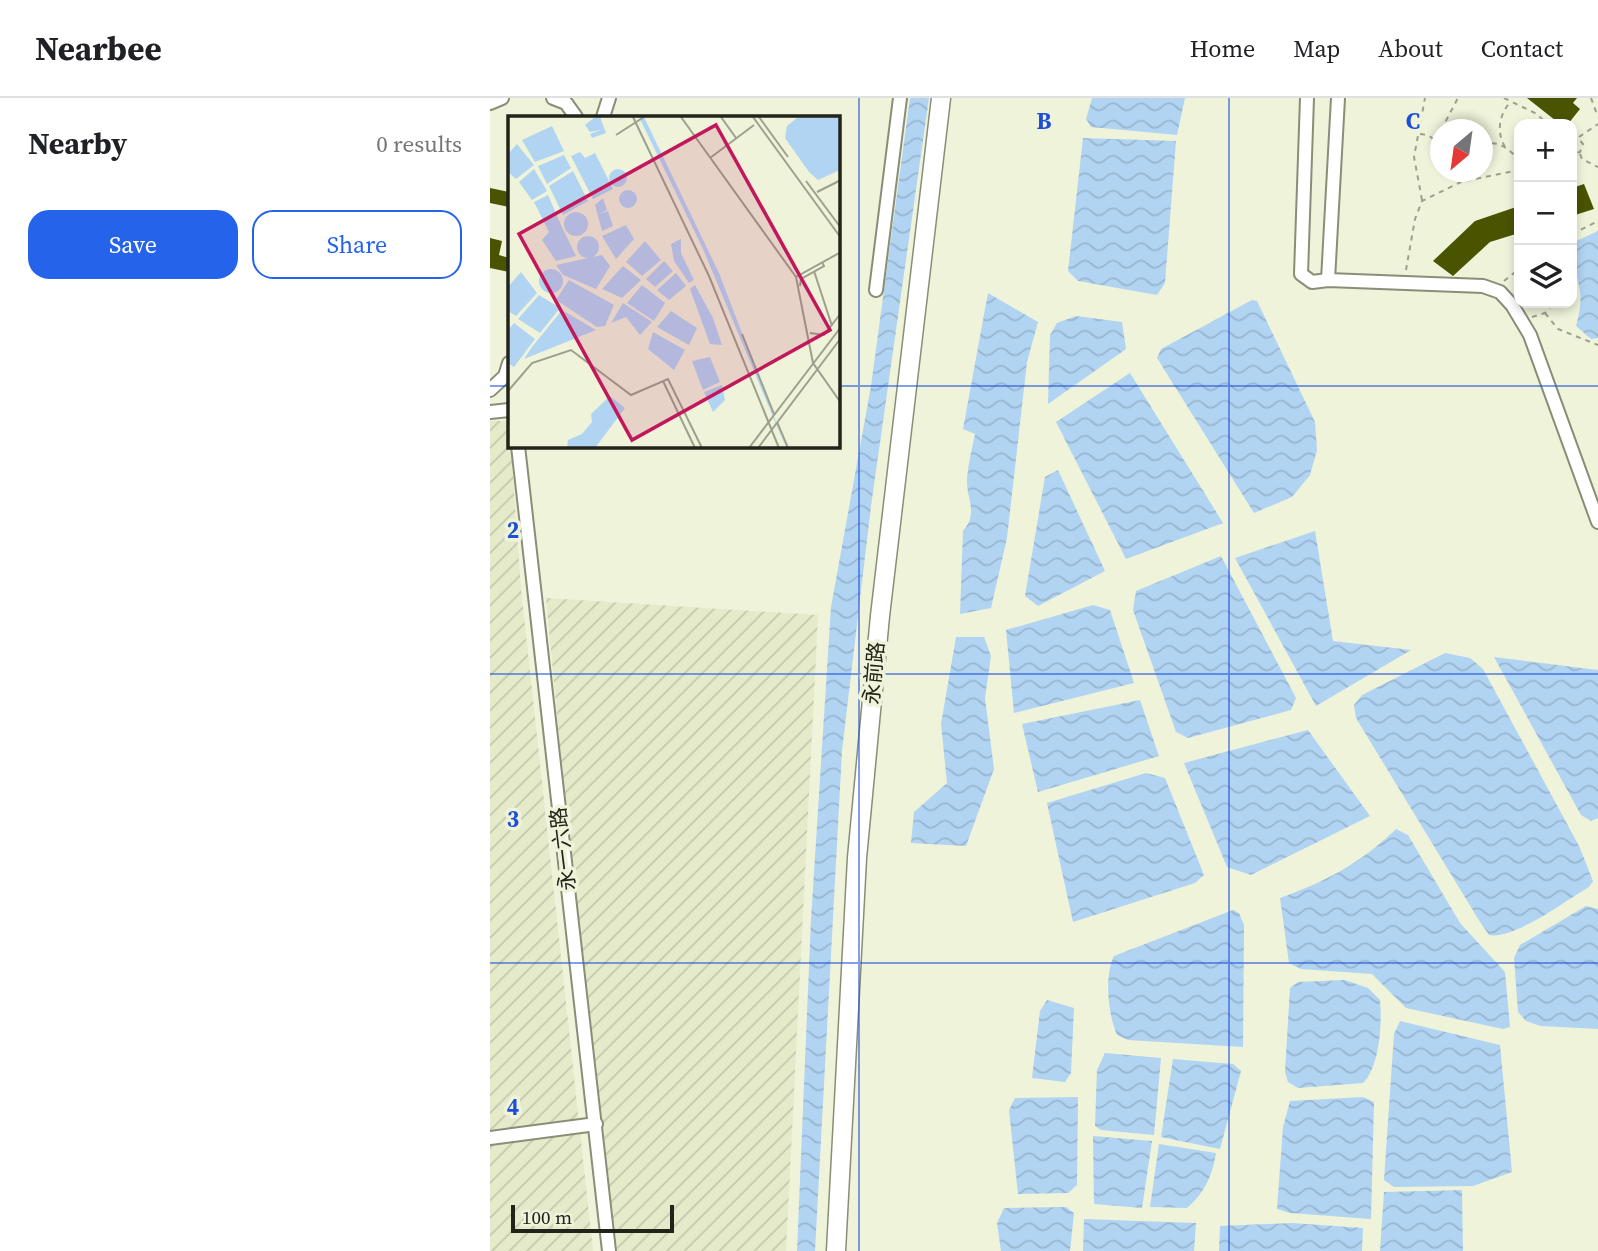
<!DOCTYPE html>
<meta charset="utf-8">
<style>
:root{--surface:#fff;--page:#f6f6f6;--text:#202124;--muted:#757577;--line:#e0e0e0;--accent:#2563eb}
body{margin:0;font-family:"Source Serif 4","Noto Sans SC",serif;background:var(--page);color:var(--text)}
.controls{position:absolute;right:21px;top:21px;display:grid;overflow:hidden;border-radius:14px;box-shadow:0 4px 10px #0003}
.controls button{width:63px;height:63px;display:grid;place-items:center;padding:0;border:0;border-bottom:2px solid var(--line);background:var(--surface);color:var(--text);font:35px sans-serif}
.compass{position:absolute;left:940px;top:21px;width:63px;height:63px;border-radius:50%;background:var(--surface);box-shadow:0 4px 10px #0003;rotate:209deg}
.scale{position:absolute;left:21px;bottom:18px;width:163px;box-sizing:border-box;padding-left:7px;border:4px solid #22241a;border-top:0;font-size:19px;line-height:24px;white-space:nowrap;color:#22241a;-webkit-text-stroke:5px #eef3da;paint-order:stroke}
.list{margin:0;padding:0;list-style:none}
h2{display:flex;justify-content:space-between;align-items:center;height:91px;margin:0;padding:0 28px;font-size:30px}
h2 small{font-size:23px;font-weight:400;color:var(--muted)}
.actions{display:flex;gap:14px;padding:21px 28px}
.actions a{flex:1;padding:16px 0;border:2px solid var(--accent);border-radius:21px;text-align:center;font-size:24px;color:var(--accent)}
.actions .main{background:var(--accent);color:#fff}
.icon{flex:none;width:38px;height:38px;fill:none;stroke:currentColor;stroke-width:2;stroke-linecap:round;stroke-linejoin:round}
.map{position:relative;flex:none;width:1108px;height:1153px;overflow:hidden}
header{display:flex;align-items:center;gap:42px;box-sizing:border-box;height:98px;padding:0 35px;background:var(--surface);border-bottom:2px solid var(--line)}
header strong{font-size:33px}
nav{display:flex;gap:38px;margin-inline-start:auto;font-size:24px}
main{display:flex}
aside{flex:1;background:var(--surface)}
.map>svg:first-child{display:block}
.industrial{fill:url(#industrial-furrows)}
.water{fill:url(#water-waves)}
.building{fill:#495300}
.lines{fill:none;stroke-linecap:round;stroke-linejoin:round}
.street-casing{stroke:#898e77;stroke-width:16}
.secondary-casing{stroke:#898e77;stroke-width:21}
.path{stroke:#9da08d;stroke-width:2;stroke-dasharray:5 5;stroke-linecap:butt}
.street{stroke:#fff;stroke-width:12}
.secondary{stroke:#fff;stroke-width:18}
.grid{fill:none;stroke:#1d4ed8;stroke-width:2;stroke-opacity:0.55}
.labels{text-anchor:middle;stroke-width:7;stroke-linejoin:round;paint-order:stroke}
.street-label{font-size:21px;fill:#22241a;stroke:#eef3da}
.inset-road{fill:none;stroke:#9ca08d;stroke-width:2}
.view{fill:#c2185b;fill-opacity:0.15;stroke:#c2185b;stroke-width:3.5}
.inset-edge{fill:none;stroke:#22241a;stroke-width:3.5}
.grid-label{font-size:23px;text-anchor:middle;font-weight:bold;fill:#1d4ed8;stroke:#eef3da;stroke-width:7;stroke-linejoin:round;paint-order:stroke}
</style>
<header>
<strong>Nearbee</strong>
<nav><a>Home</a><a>Map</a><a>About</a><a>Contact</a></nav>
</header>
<main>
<aside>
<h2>Nearby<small>0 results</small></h2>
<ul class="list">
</ul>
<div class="actions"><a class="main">Save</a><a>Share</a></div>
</aside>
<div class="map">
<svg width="1108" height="1153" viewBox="0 0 1108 1153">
<defs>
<pattern id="industrial-furrows" width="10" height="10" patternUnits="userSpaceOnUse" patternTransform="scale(1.75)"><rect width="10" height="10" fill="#e4eaca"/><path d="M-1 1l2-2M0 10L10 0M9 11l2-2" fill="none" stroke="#c3c9ad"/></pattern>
<pattern id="water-waves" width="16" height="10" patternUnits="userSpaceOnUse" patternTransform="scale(1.75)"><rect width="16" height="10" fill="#b1d4f3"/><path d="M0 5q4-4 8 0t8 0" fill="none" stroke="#98b6d0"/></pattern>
</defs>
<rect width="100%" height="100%" fill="#eef3da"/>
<!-- industrial -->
<g class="industrial">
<path d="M0,323H19L31,491L103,1153H0Z"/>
<path d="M56,500L328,517L296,1153H127L106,1026Z"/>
</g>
<!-- water -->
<g class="water">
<path d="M420,0H439L381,408L352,653L325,1153H307L321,821L341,509L381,288Z"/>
<path d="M602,0H695L687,37L601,29L596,21Z"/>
<path d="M593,40L686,43L675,185L667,197L588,183L578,173Z"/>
<path d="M1108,133V240L1101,241L1086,228C1098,186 1082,183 1082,145Z"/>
<path d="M498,195L548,224L537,264L517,440L501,510L470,516L473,433C489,414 476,401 477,381C478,366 482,351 485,336L473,331Z"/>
<path d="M762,202L767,203L825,324L827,352L820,377L802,399L764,415L667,260L671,251Z"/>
<path d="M586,218L632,224L636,251L558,306L560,237L567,225Z"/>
<path d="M640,275L733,425L636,461L566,324Z"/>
<path d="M568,372L615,473L548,508L535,498L555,379Z"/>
<path d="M825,433L843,543L921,552L826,608L745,460Z"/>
<path d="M731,458L806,600L801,612L698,640L686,634L643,512L646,493Z"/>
<path d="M603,507L620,512L644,585L524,615L516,532Z"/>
<path d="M466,539H494L501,558L495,600L504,671L476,748L421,745L424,714L457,685L451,626Z"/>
<path d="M955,555L980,560L993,571L1089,748L1103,783L1099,789C1075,803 1024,842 999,837L990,824L866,620L864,607L872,597Z"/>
<path d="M1004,559L1108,572V720L1101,723L1091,717Z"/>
<path d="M650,602L669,658L548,694L532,626Z"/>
<path d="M818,632L880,718L761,777L737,769L694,665Z"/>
<path d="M656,675L675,680L714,777L705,785L583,824L557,705Z"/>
<path d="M906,731L918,737L970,825L1015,874L1020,929L1013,931L916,910L882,876L811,871L799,865L790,800C835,784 871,765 906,731Z"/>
<path d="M1096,808L1108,811V931L1050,928L1036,923L1028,914L1024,860L1030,847Z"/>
<path d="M743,812L749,815L754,827L753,949L638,942L627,937C618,916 614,878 624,858Z"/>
<path d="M855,882L878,890L890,902C892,925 890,968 873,985L808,990L798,984L795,974L800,890L808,884Z"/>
<path d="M557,902L584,910L581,975L575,984L542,980L550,913Z"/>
<path d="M910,923L1010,947L1022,1074L983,1088L904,1089L894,1082L904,936Z"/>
<path d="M615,955L671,960L664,1037L611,1032L605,1028L607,972Z"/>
<path d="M683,961L743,966L751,973L730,1051L671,1039Z"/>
<path d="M588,999L587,1087L578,1095L528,1096L519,1012L525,1000Z"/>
<path d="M873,999L884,1004L881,1121L800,1115L787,1111L793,1029L800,1003Z"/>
<path d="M603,1038L662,1043L652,1110L604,1106Z"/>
<path d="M669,1046L726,1055C722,1078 715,1094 697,1110L660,1109Z"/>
<path d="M972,1092L973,1153H890L894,1094Z"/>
<path d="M576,1109L584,1115L580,1153H511L507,1125L514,1110Z"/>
<path d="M594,1121L706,1125L704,1153H593Z"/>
<path d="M802,1125L873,1130L872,1153H729L730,1128Z"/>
</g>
<!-- building -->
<g class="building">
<path d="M1037,0H1087L1083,5L1090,11L1078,26H1070Z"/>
<path d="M1094,86L1104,111L1082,118V90Z"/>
<path d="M0,90L19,94V109L0,105Z"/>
<path d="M1029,108V135L1000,144L963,178L943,163L985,123Z"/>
<path d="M0,140L12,143L9,157L19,160V174L0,170Z"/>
</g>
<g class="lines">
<!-- street casing -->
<g class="street-casing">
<g id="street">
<path d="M63,0L76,5L86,19"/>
<path d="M817,0L811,176L822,184L838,182L993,188L1010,194L1022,207L1040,237L1108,424"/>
<path d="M0,5L12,0"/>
<path d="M113,19L119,0"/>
<path d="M838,182L848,0"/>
<path d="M386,192L410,0"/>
<path d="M0,292L15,278L19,265"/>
<path d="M0,314L19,312"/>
<path d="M28,348L119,1153"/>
<path d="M0,1040L106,1026"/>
</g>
</g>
<!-- secondary casing -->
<g class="secondary-casing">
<path id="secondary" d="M346,1153L367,760L390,518L451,0"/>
</g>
<!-- path -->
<g class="path">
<path d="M1014,0L1047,16L1057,26"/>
<path d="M1101,0L1108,19"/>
<path d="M951,32L968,0"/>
<path d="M930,36C945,37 946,45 950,57"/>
<path d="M1082,39L1088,40L1093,46L1090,54L1082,56"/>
<path d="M1089,39L1108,26"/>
<path d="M946,42L950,33"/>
<path d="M992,47C1008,41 1019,51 1029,62"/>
<path d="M1015,49C1006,33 1009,17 1021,3"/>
<path d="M1090,56L1092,61L1108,69"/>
<path d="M977,74L979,81"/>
<path d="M932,102L924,59L935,0"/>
<path d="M1082,136L1108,123"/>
<path d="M916,172L925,121L932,103L971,84L1029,72"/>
<path d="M1014,183L1029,171"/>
<path d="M1055,215L1068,231L1108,247"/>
<path d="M1042,219L1055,215L1064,205"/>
</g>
<!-- street -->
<use href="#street" class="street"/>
<!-- secondary -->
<use href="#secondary" class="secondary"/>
</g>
<!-- grid -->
<path class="grid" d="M369,0V1153M739,0V1153M0,288H19M348,288H1108M0,576H1108M0,865H1108"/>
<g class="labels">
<!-- street labels -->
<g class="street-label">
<text transform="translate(384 575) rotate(-85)" y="7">永前路</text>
<text transform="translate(73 751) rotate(-97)" y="7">永一六路</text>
</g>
</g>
<!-- overview -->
<g transform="translate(18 18)">
<rect width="332" height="332" fill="#eef3da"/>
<path d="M87,1H92L98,17L84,22L82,18L92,14L82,16L77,9ZM131,1H136L211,157L278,332L195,133ZM290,1H332V54L310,64L301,56L277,22L279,10ZM44,10L56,35L27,46L14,24ZM9,28L26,49L8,63L0,56V38ZM72,36L77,42L87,37L105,73L85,83L63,40ZM56,39L63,52L39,68L30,50ZM101 62a9 9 0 1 1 18 0a9 9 0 1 1-18 0ZM26,53L39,75L24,84L11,66ZM65,55L80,85L55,99L41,70ZM111 83a9 9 0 1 1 18 0a9 9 0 1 1-18 0ZM40,79L53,109L68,140L48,145L34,124L41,116L26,86ZM95,82L99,94L91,98L100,95L105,110L94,115L87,89ZM56 108a12 12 0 1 1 24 0a12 12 0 1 1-24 0ZM118,109L126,123L108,143L94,120ZM69 131a11 11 0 1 1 22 0a11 11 0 1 1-22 0ZM173,123V137L186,164L181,167L166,145L163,128ZM137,125L153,144L134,160L118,146ZM94,139L102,150L88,173L55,159L48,149ZM156,145L165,155L147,171L138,163ZM115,150L133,164L114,182L94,173ZM31 165a12 12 0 1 1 24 0a12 12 0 1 1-24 0ZM13,156L29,177L8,200L0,195V171ZM168,157L178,170L161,184L149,174ZM61,164L106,189L97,210L89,211L48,184ZM134,169L157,187L146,205L119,187ZM187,169L205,202L214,229L202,228L182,173ZM31,179L52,192L32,217L10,203ZM115,187L144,206L132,219L118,201L103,207ZM54,194L88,214L16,243L24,231ZM163,195L189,212L181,229L149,211ZM6,207L27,223L6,251L0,247V214ZM145,216L177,234L166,254L140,233ZM202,241L212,266L195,274L184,245ZM214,269L217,284L205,296L196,276ZM102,280L117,292L87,332H59L60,324L74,318L84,306L83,298Z" fill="#b1d4f3"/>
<path class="inset-road" d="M125,1L201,160L271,332M173,1L288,161M213,1L228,22M245,1L333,122M251,1L280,41M108,19L136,1M202,42L246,9M298,65L333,112M309,76L333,64M333,136L288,161L305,247L333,287M306,155L324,210M292,170L293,163L316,150L314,146M302,217L316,219L333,197M234,218L266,298M155,265L187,332M0,275L24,247L63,234L123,279L160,263L194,332M269,306L280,332M241,332L333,211M250,332L333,222"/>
<path class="view" d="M208,9L322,214L124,324L11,118Z"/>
<rect width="332" height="332" class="inset-edge"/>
</g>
<g class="grid-label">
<text x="554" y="31">B</text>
<text x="923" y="31">C</text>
<text x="23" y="440">2</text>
<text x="23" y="729">3</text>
<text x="23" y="1017">4</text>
</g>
</svg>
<div class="controls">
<button>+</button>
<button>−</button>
<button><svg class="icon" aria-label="layers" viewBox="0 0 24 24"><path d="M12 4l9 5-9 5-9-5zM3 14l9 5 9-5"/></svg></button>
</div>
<svg class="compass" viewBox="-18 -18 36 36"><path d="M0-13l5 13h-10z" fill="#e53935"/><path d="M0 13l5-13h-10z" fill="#757577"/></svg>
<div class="scale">100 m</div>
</div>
</main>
